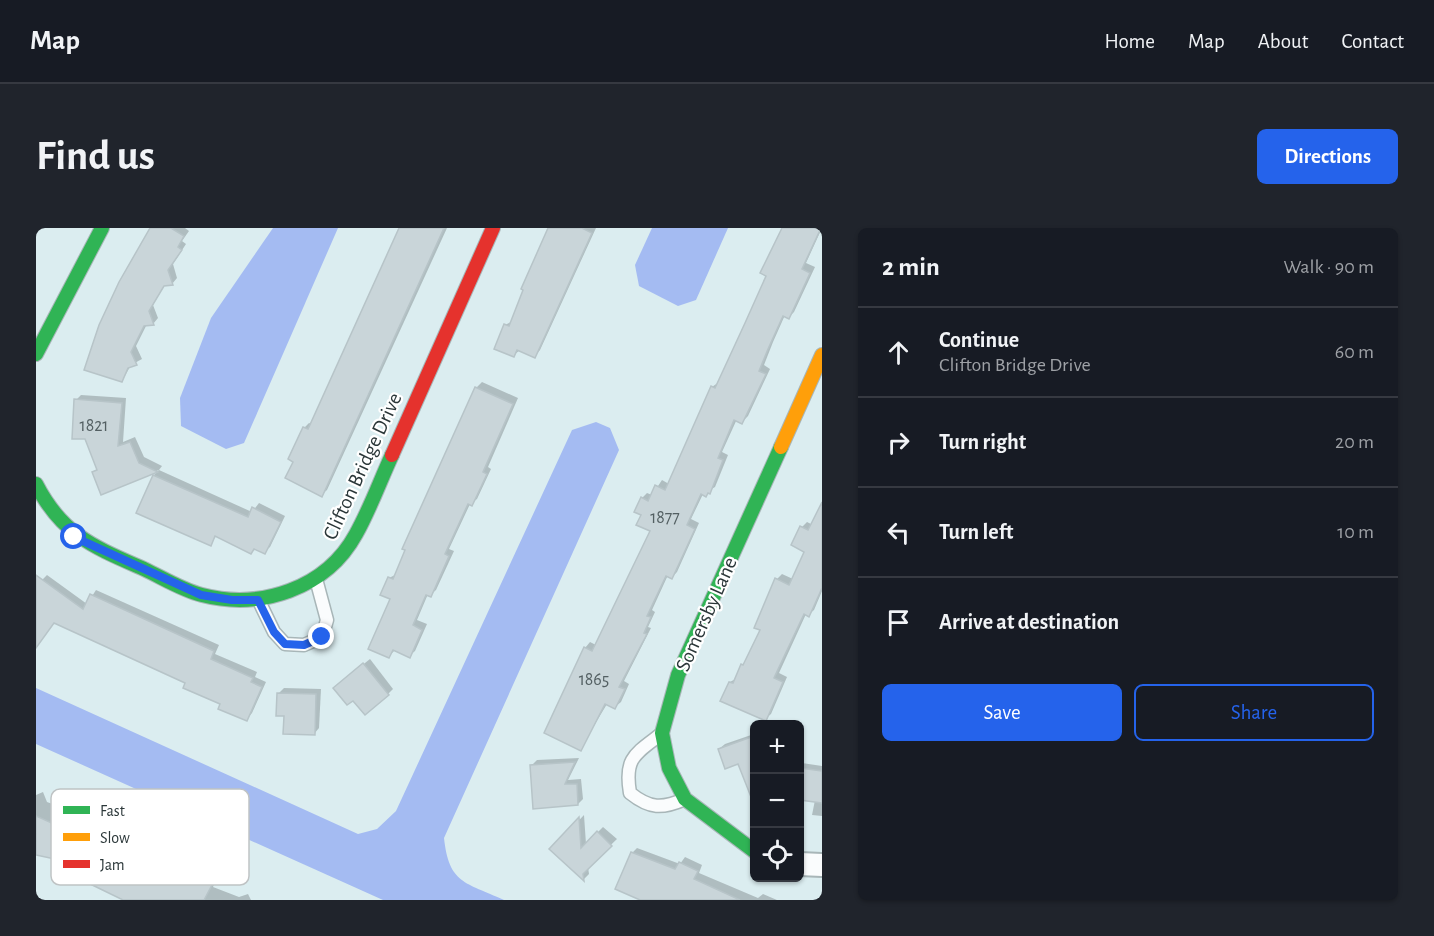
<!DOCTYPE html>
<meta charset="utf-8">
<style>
:root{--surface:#171b24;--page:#20242c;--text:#f1f3f6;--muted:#9ea1a6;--line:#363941;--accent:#2563eb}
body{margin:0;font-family:"Alegreya Sans",sans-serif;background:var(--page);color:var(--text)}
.controls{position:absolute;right:18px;bottom:18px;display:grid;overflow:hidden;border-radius:9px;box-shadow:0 2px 4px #0004}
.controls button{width:54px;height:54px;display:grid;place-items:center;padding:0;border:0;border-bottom:2px solid var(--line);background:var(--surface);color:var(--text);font:30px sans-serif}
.stop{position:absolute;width:18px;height:18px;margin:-14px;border:4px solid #2563eb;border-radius:50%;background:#fff}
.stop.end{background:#2563eb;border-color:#fff;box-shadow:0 2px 6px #0008}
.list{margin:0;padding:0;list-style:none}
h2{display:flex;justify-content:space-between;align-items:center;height:78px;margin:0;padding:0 24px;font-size:26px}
h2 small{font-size:20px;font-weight:400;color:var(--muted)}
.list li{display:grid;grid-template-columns:39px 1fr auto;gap:18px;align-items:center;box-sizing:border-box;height:90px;padding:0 24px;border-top:2px solid var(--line)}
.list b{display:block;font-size:22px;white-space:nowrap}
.list p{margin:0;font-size:20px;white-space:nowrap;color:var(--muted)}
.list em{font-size:20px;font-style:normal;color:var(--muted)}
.actions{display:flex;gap:12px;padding:18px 24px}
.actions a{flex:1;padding:14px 0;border:2px solid var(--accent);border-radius:9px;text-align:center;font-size:21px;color:var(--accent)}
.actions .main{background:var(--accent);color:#fff}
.icon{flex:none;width:33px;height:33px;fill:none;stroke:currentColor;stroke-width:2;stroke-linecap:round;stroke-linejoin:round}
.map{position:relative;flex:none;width:786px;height:672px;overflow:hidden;border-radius:9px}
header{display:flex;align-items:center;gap:36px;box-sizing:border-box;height:84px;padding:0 30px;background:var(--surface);border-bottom:2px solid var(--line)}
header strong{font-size:28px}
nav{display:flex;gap:33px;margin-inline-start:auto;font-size:21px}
.intro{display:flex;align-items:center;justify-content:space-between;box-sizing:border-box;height:144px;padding:0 36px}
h1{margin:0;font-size:42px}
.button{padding:15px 27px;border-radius:9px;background:var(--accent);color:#fff;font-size:21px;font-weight:700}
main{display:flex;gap:36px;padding:0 36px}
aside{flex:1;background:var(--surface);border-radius:9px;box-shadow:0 2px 4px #0004}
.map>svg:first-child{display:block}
.water{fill:#a4bbf2}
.shadow{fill:#0003}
.building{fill:#c9d5d9;stroke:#b7c4c8;stroke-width:1.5}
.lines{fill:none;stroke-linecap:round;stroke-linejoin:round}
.lane-casing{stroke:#a8b6b8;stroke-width:15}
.street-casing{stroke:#a8b6b8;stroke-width:26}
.fast-casing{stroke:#a8b6b8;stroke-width:16}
.slow-casing{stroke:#a8b6b8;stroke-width:16}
.jam-casing{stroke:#a8b6b8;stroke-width:16}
.lane{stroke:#fafcfd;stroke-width:12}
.street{stroke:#fafcfd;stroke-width:22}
.fast{stroke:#30b455;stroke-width:14}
.slow{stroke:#ff9f0a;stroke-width:14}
.jam{stroke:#e5322d;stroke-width:14}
.route{stroke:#2563eb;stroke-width:8}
.labels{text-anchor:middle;stroke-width:4.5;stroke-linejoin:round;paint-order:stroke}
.number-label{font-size:18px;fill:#535f62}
.street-label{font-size:21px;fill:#2b3739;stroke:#fff}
.key{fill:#fff;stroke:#bfc3c4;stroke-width:1.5}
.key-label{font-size:16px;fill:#2b3739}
</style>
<header>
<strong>Map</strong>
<nav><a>Home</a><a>Map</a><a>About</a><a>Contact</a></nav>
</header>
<div class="intro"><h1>Find us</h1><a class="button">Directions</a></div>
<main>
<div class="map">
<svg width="786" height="672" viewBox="0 0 786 672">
<rect width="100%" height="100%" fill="#dbedf0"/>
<!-- water -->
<g class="water">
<path d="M237,0H302L208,215L190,221L145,198L144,170L175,90Z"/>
<path d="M616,0H692L660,72L642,78L603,58L599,37Z"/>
<path d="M560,194L574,200L583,222L408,610C413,656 429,654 468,672H347L0,516V460L322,606L341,601L360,583L536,202Z"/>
</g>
<!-- shadow -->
<g class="shadow">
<path d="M117,0H149L153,3L146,13L150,16L137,36L141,50L136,56H129L117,77L122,90L117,96H111L100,118L106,131L95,137L86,153Z"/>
<path d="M364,0H411L291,262L285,267L259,233L268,200L273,195L276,196Z"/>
<path d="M514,0H560L504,122L499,128L484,122L478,127L469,97L477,93Z"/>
<path d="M748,0H786L770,35L779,39L758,84L753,89L749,87L737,114L728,137L734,141L712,188L706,194L701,191L686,224L692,227L679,259L667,266L655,291L663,295L641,344L636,349L632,347L616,382L619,384L612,399L615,400L588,453L593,456L585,474L579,479L571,476L544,521L549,420L554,414L560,417L616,303L607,286L606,270L611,265L616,267L626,252L633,256L676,159L683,154L732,47Z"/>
<path d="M446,154L482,170L452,239L455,241L441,271L434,276L413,321L418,323L400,362L394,367L392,366L381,392L391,396L379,423L373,428L359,422L353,428L356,371L353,350L361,346L440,160Z"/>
<path d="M45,167L90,170L87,214L99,209L108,229L126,238L123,242L66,265L57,244L62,240L40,172Z"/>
<path d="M123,242L216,284L223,275L249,288L234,319L228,324L219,320L215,324L181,307L174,316L102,284L118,247Z"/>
<path d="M786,277V363L778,382L772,387L770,386L743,445L751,449L735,486L729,491L694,454L701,450L712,431L726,401L741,351L746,346L757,351L770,323L766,299L771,294L777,297Z"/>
<path d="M0,347L5,353L11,347L51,376L60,362L183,417L179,426L221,444L219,449L230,454L216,485L211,491L151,454L19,394L9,405L0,398Z"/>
<path d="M334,431L357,461L352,466L304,455Z"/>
<path d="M248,460L285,461L283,500L278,506L243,465Z"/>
<path d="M718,506V553L712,555L703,534L683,521L689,516Z"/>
<path d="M543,530L532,552L545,551L547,571L542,576L495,538L501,532Z"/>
<path d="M766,535L786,538V588L776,587L779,572L764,570Z"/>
<path d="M7,564L11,574L19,577L15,587L46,601L55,597L67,634L83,608L163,646L167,643L181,650L177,659L203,669L212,666L215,672H87L35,633L0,623V567Z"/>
<path d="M548,587L550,616L567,599L581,611L552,639L553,646L548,651L516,621Z"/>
<path d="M601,620L644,636L649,629L666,637L663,645L722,670L727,666L741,672H608L596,625Z"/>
</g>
<!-- building -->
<g class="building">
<path d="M114,0H135L148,8L142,19L146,22L132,42L137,57L128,58L113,83L118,97L108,98L95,124L101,137L92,140L86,154L48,142L63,97L83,54Z"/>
<path d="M363,0H408L286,269L249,250L257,234L252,231L267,199L272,201Z"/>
<path d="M512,0H546L556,5L499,130L481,122L478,129L458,121L468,96L473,98L487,62L485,61Z"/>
<path d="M746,0H785L766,41L774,45L753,91L747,88L732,121L723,143L730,146L706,196L698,192L682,230L687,232L674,266L672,265L670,269L665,266L651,297L659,301L636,351L630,348L611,388L615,389L608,405L611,406L583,459L589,461L579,481L569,476L545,523L508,505L548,419L556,423L614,303L600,297L605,287L598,284L605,269L612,273L619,257L629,262L675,158L679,160L709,95L730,48L724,45Z"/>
<path d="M439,159L477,176L447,244L451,246L436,278L432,276L409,326L413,328L395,369L390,367L377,397L386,402L374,430L357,422L353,430L332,421L354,371L344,367L352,349L357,351L369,322L366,321Z"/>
<path d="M38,171L86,175L82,218L94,214L103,235L122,244L65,267L56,244L61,242L49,211H36Z"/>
<path d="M117,247L212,289L216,279L245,294L229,326L218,321L215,326L179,308L175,318L100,285Z"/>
<path d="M786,274V360L773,389L768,386L738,450L747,454L730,493L684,473L693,454L697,455L705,436L707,437L724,402L718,400L739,350L753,357L768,324L755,317L764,298L772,302Z"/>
<path d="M0,347L47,381L54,366L178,423L175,431L217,450L215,454L226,459L211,493L182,481L184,476L147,460L149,455L18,395L0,420Z"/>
<path d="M327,435L353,467L329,487L317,473L311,477L297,460Z"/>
<path d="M241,465L280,466L279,507L247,506L248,488H240Z"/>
<path d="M718,508V574H717L702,536L689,541L682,521Z"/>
<path d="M539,534L529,556H541L542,577L497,581L494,537Z"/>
<path d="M764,540L786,543V575L764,572Z"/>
<path d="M0,588L40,606L50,602L62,641L76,612L158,652L160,647L177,655L168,672H87L48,653L46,655L27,647L33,634L0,627Z"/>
<path d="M543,589L545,620L561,603L576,618L547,646L548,653L513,621Z"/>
<path d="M595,624L639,641L643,634L662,643L658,651L704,672H604L579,661Z"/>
</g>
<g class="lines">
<!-- lane casing -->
<g class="lane-casing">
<g id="lane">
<path d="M223,373L238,404L249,416L268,417L286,409L291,392L280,351"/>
<path d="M625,506C599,526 588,530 594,565C614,581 626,581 649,571"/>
</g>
</g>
<!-- street casing -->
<g class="street-casing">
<path id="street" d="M764,636L786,637"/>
</g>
<!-- fast casing -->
<g class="fast-casing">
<g id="fast">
<path d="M0,126L66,0"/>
<path d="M0,256C26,307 58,319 108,341C127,350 146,362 166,367C224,382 290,361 320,306C334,281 344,253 356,227"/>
<path d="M718,623L649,571L633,540L626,505L642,447L745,219"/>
</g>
</g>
<!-- slow casing -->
<g class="slow-casing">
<path id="slow" d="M745,219L786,127"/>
</g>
<!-- jam casing -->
<g class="jam-casing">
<path id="jam" d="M356,227L457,0"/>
</g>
<!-- lane -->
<use href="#lane" class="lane"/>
<!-- street -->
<use href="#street" class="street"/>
<!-- fast -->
<use href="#fast" class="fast"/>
<!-- slow -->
<use href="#slow" class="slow"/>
<!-- jam -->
<use href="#jam" class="jam"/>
</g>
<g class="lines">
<!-- route -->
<path class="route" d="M38,309L165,367L196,372H222L238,404L249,416L268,417L286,409"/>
</g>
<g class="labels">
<!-- number labels -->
<g class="number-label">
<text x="58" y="203">1821</text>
<text x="629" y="295">1877</text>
<text x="558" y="457">1865</text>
</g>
<!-- street labels -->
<g class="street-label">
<text transform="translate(326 238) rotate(-65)" y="7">Clifton Bridge Drive</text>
<text transform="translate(670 386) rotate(-66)" y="7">Somersby Lane</text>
</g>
</g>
<!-- legend -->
<rect x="15" y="561" width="198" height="96" rx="9" class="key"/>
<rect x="27" y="578" width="27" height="8" fill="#30b455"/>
<rect x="27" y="605" width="27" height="8" fill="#ff9f0a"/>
<rect x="27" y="632" width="27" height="8" fill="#e5322d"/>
<g class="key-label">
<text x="64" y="588">Fast</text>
<text x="64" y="615">Slow</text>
<text x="64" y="642">Jam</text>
</g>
</svg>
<div class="controls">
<button>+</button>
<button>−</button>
<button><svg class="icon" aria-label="locate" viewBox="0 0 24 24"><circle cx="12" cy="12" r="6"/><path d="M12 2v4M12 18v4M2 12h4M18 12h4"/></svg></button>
</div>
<div class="stop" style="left:38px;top:309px"></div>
<div class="stop end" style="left:286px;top:409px"></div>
</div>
<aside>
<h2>2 min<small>Walk · 90 m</small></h2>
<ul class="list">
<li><svg class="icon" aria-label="ahead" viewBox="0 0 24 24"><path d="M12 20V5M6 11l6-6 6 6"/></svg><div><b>Continue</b><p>Clifton Bridge Drive</p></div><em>60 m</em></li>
<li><svg class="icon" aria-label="right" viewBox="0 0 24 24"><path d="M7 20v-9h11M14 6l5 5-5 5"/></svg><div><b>Turn right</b></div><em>20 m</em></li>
<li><svg class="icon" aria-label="left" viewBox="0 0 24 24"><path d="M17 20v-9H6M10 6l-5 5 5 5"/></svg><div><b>Turn left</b></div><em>10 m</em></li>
<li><svg class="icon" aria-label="arrive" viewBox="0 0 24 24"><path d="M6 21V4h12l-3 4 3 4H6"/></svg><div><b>Arrive at destination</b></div></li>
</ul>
<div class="actions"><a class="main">Save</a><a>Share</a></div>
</aside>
</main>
